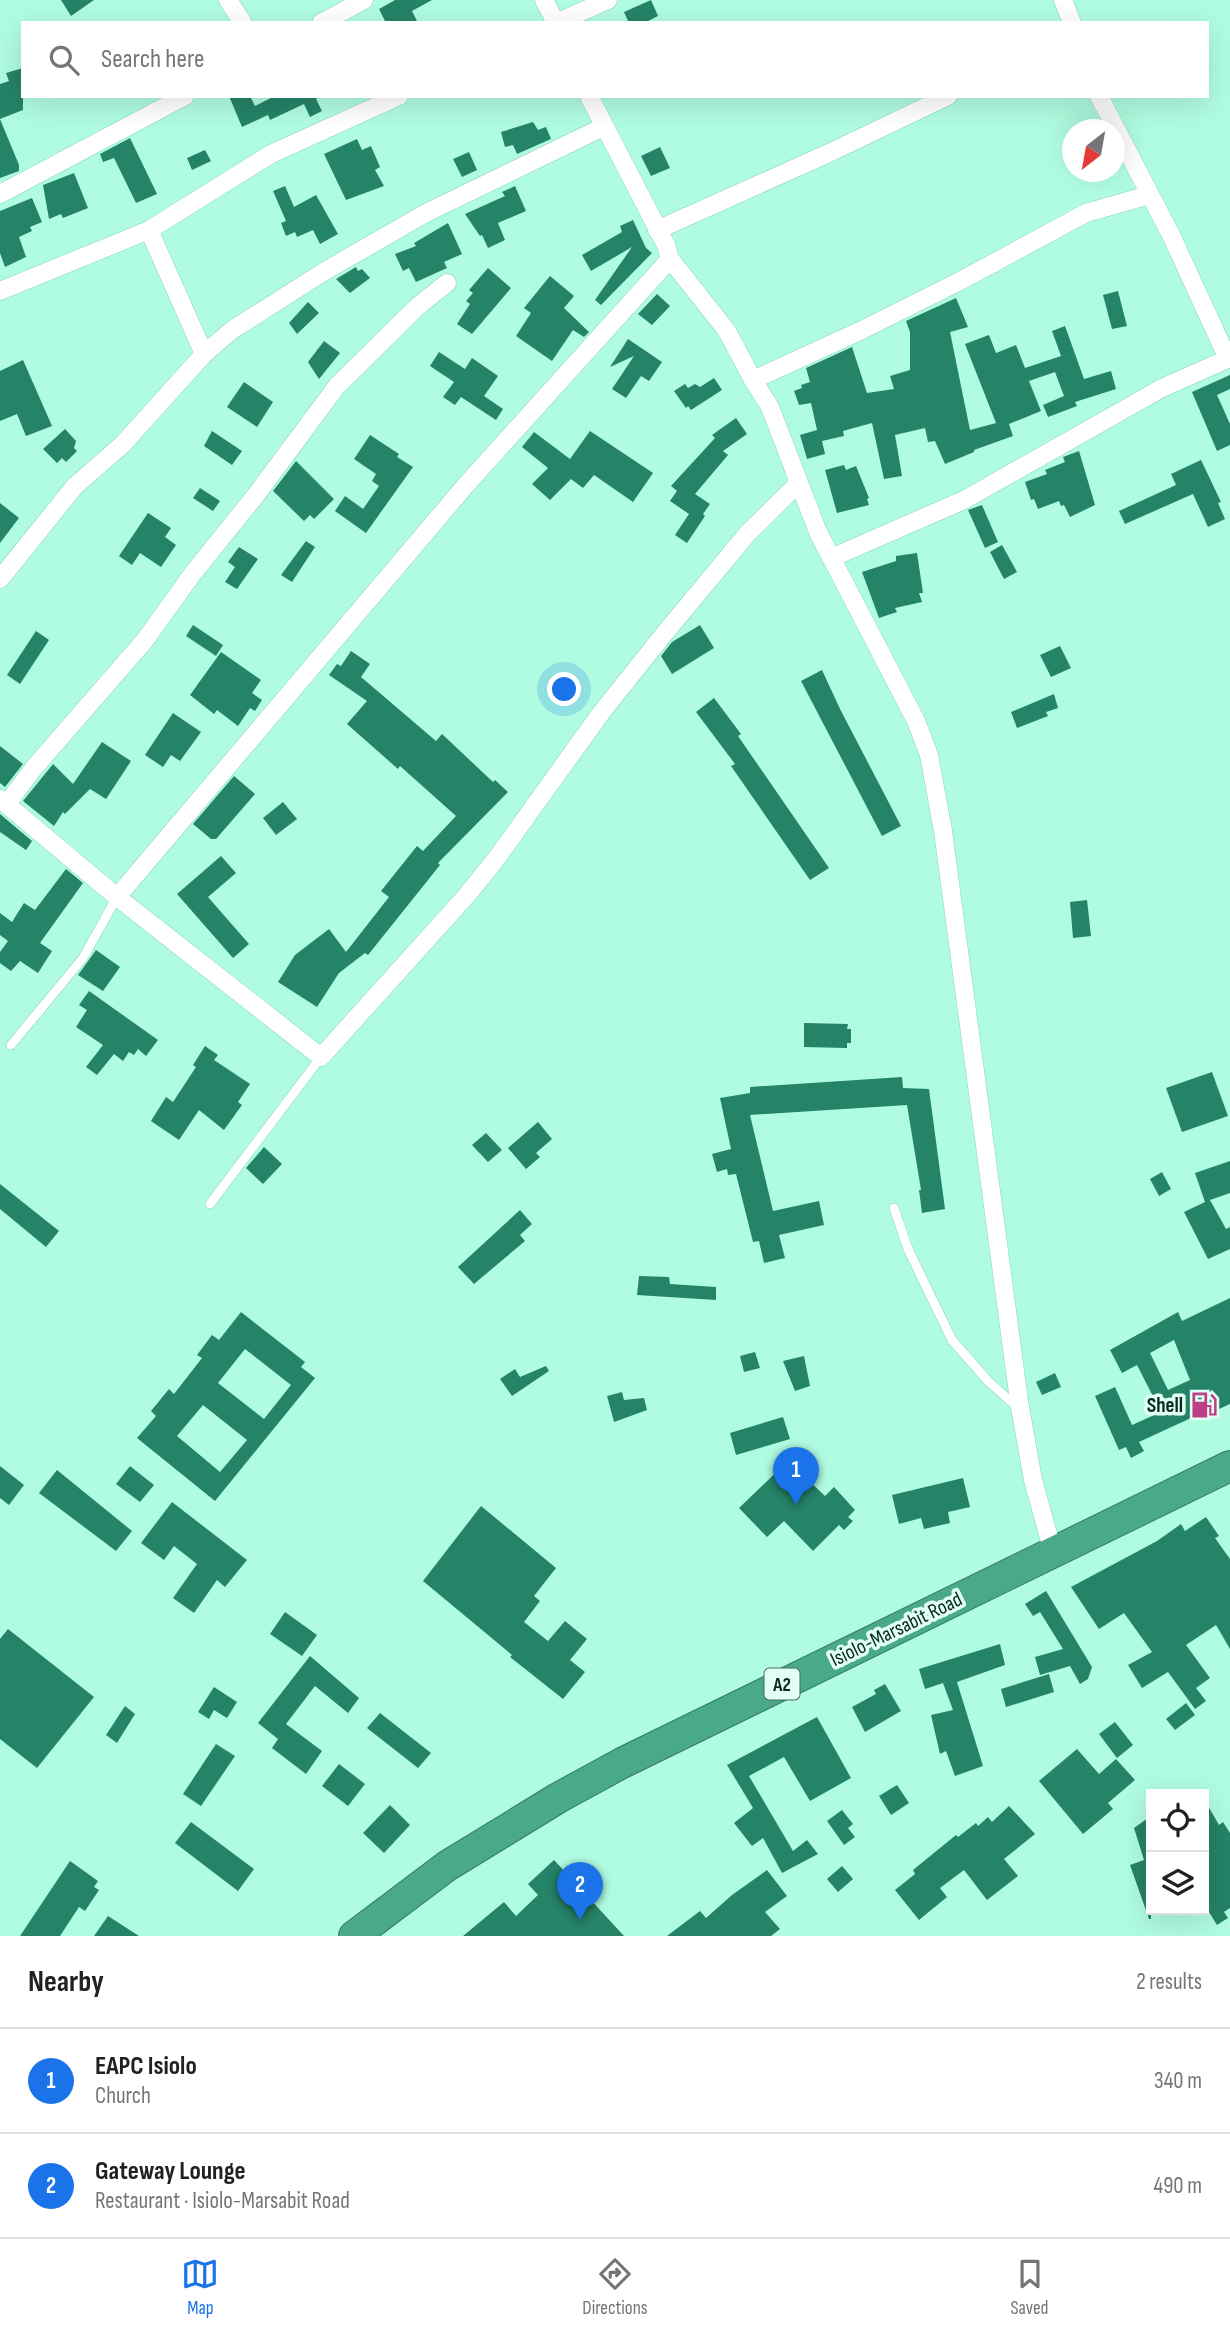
<!DOCTYPE html>
<meta charset="utf-8">
<style>
:root{--surface:#fff;--page:#f6f6f6;--text:#202124;--muted:#757577;--line:#e0e0e0;--accent:#1a73e8}
body{margin:0;font-family:"Sofia Sans Condensed",sans-serif;background:var(--page);color:var(--text)}
.controls{position:absolute;right:21px;bottom:21px;display:grid;overflow:hidden;border-radius:0px;box-shadow:0 7px 28px #0002}
.controls button{width:63px;height:63px;display:grid;place-items:center;padding:0;border:0;border-bottom:2px solid var(--line);background:var(--surface);color:var(--text);font:35px sans-serif}
.compass{position:absolute;left:1062px;top:119px;width:63px;height:63px;border-radius:50%;background:var(--surface);box-shadow:0 7px 28px #0002;rotate:211deg}
.you{position:absolute;left:565px;top:690px;width:24px;height:24px;margin:-18px;border:5px solid #fff;border-radius:50%;background:#1a73e8;box-shadow:0 0 0 10px #1a73e833}
.badge{display:grid;place-items:center;width:46px;height:46px;border-radius:50%;background:var(--accent);color:#fff;font-size:23px;font-weight:700}
.pin{position:absolute;translate:-50% -58px;filter:drop-shadow(0 2px 4px #0008)}
.pin::after{content:'';position:absolute;top:37px;width:24px;height:21px;background:inherit;clip-path:polygon(0 0,100% 0,50% 100%)}
.list{margin:0;padding:0;list-style:none}
h2{display:flex;justify-content:space-between;align-items:center;height:91px;margin:0;padding:0 28px;font-size:30px}
h2 small{font-size:23px;font-weight:400;color:var(--muted)}
.list li{display:grid;grid-template-columns:46px 1fr auto;gap:21px;align-items:center;box-sizing:border-box;height:105px;padding:0 28px;border-top:2px solid var(--line)}
.list b{display:block;font-size:26px;white-space:nowrap}
.list p{margin:0;font-size:23px;white-space:nowrap;color:var(--muted)}
.list em{font-size:23px;font-style:normal;color:var(--muted)}
.icon{flex:none;width:38px;height:38px;fill:none;stroke:currentColor;stroke-width:2;stroke-linecap:round;stroke-linejoin:round}
.map{position:relative;flex:none;width:1230px;height:1936px;overflow:hidden}
.search{position:absolute;background:var(--surface);box-shadow:0 7px 28px #0002;left:21px;right:21px;top:21px;height:77px;display:flex;align-items:center;gap:18px;box-sizing:border-box;padding:0 24px;border-radius:0px;color:var(--muted);font-size:26px}
.sheet{height:301px;background:var(--surface)}
nav{display:flex;justify-content:space-around;align-items:center;box-sizing:border-box;height:98px;border-top:2px solid var(--line);background:var(--surface);font-size:19px;color:var(--muted)}
nav a{display:grid;justify-items:center;gap:4px}
nav .on{color:var(--accent)}
.map>svg:first-child{display:block}
.building{fill:#258367;fill-rule:evenodd}
.lines{fill:none;stroke-linecap:round;stroke-linejoin:round}
.lane-casing{stroke:#89d4b9;stroke-width:10}
.street-casing{stroke:#89d4b9;stroke-width:19}
.highway-casing{stroke:#337c65;stroke-width:32}
.lane{stroke:#fff;stroke-width:9}
.street{stroke:#fff;stroke-width:18}
.highway{stroke:#49a98a;stroke-width:30}
.labels{text-anchor:middle;stroke-width:7;stroke-linejoin:round;paint-order:stroke}
.shield{fill:#e2fff3;stroke:#4a695f;stroke-width:2}
.shield-label{font-size:19px;font-weight:bold;fill:#09291f}
.poi-label{font-size:21px;font-weight:bold;fill:#09291f;stroke:#e2fff3;text-anchor:end}
.street-label{font-size:21px;fill:#09291f;stroke:#e2fff3}
</style>
<div class="map">
<svg width="1230" height="1936" viewBox="0 0 1230 1936">
<rect width="100%" height="100%" fill="#b0fce0"/>
<!-- building -->
<g class="building">
<path d="M61,0H94L71,16Z"/>
<path d="M395,0H432L412,11L418,23H386L379,9Z"/>
<path d="M651,0L658,16L644,23H629L624,12Z"/>
<path d="M23,68V110L0,119V84L9,81L6,73Z"/>
<path d="M229,96H250L255,106L275,96H320L316,99L322,111L310,117L304,104L270,120L268,115L242,127Z"/>
<path d="M0,119L19,165V171L0,178Z"/>
<path d="M533,122L538,130L546,127L551,139L517,154L513,145L505,147L501,132Z"/>
<path d="M130,138L157,194L136,203L114,158L103,162L100,154Z"/>
<path d="M357,139L362,150L371,146L380,167L375,170L384,186L346,200L324,154Z"/>
<path d="M660,147L670,168L651,176L641,156Z"/>
<path d="M205,150L211,161L192,170L187,158Z"/>
<path d="M469,152L477,170L462,177L453,159Z"/>
<path d="M74,173L88,208L63,218L61,214L49,219L43,185Z"/>
<path d="M285,186L294,207L316,195L338,234L320,244L313,230L297,237L295,232L286,236L281,223L286,221L273,191Z"/>
<path d="M515,186L526,211L498,223L505,240L488,248L482,235L480,236L465,214L505,196L502,192Z"/>
<path d="M32,198L42,222L30,227L32,231L19,237L26,257L5,267L0,253V211Z"/>
<path d="M633,220L646,248L652,253L601,305L595,300L632,247L591,271L582,255L622,232L620,226Z"/>
<path d="M448,223L462,254L444,262L447,268L416,282L409,268L403,271L395,254L416,246L414,243Z"/>
<path d="M356,267L358,271L362,269L370,278L350,293L336,279Z"/>
<path d="M488,268L511,288L472,334L457,324L470,304L466,301L473,293L469,290Z"/>
<path d="M550,276L574,296L564,308L589,332L584,337L573,330L552,361L516,336L531,313L524,308Z"/>
<path d="M1118,291L1127,326L1112,329L1103,295Z"/>
<path d="M657,294L670,306L652,325L638,314Z"/>
<path d="M956,298L968,327L950,332L970,430L996,423L965,344L989,335L996,353L1016,345L1025,368L1061,356L1052,331L1065,326L1084,379L1111,371L1116,389L1075,402L1077,406L1048,417L1043,405L1064,396L1055,372L1029,381L1041,411L1009,424L1013,436L974,450V452L945,464L935,441L928,442L925,428L895,435L902,476L884,479L872,423L843,431L844,436L822,441L825,454L807,459L800,435L817,430L811,403L799,405L794,391L802,388L801,385L810,382L806,368L852,347L867,393L894,389L890,376L910,370V332L906,321Z"/>
<path d="M308,302L319,313L297,334L289,323Z"/>
<path d="M628,339L662,362L649,381L641,376L626,398L612,389L634,356L610,367Z"/>
<path d="M324,341L340,353L319,379L308,362Z"/>
<path d="M439,352L465,369L472,358L498,376L484,396L503,409L496,420L461,397L455,405L443,397L454,382L430,366Z"/>
<path d="M23,360L52,426L26,436L17,414L0,421V371Z"/>
<path d="M1230,375V389L1217,395L1230,424V445L1217,451L1192,392Z"/>
<path d="M714,378L722,390L691,410L688,406L686,408L674,391L685,384L688,388L695,384L700,387Z"/>
<path d="M244,382L273,402L257,427L227,407Z"/>
<path d="M736,418L747,434L723,451L728,455L695,494L710,504L703,514L705,516L687,543L675,535L689,514L670,501L677,491L671,486L715,438L712,435Z"/>
<path d="M65,429L76,441L74,448L77,451L66,462L62,458L57,463L43,449Z"/>
<path d="M212,431L242,451L232,465L204,446Z"/>
<path d="M590,431L653,473L633,502L594,475L583,488L571,479L550,500L532,484L548,468L522,447L534,432L570,459Z"/>
<path d="M370,435L399,454L397,457L413,467L366,533L335,511L345,496L363,509L379,486L372,481L376,474L354,459Z"/>
<path d="M1079,451L1095,505L1070,517L1064,505L1061,506L1059,501L1038,509L1034,499L1031,500L1025,482L1047,474L1045,470L1065,462L1063,457Z"/>
<path d="M1201,460L1221,502L1218,503L1225,519L1208,527L1193,494L1125,524L1119,511L1176,485L1171,474Z"/>
<path d="M296,461L334,499L314,519L310,515L304,521L273,491Z"/>
<path d="M844,465L846,470L856,466L869,498L867,499L869,505L837,513L825,470Z"/>
<path d="M200,488L220,501L213,511L193,498Z"/>
<path d="M0,503L19,518L0,543Z"/>
<path d="M982,505L998,542L985,548L968,510Z"/>
<path d="M148,513L171,528L165,537L176,545L161,567L140,553L132,565L119,556Z"/>
<path d="M306,541L315,547L292,582L281,575Z"/>
<path d="M1002,545L1017,572L1004,579L990,552Z"/>
<path d="M239,547L258,559L237,589L225,582L235,567L228,562Z"/>
<path d="M917,553L923,593H919L922,602L895,608L897,612L879,618L862,572L896,561V556Z"/>
<path d="M193,625L223,645L216,656L186,636Z"/>
<path d="M700,625L714,648L672,674L661,656L672,642Z"/>
<path d="M36,631L49,640L20,684L7,675Z"/>
<path d="M1060,646L1071,668L1051,677L1040,655Z"/>
<path d="M351,651L370,664L361,677L436,741L442,734L493,782L495,780L508,792L438,863L440,865L368,955L365,953L339,973L317,1007L278,982L295,955L329,929L346,952L389,897L381,891L417,846L423,851L456,816L400,766L398,769L347,724L367,701L329,675L337,664L341,666Z"/>
<path d="M221,652L261,680L252,693L262,700L255,711L250,708L238,726L217,710L214,714L190,695Z"/>
<path d="M822,670L840,709L901,826L882,836L801,681Z"/>
<path d="M1054,694L1058,708L1046,712L1048,716L1017,728L1011,712Z"/>
<path d="M714,698L741,734L738,736L829,868L810,880L731,766L735,764L696,712Z"/>
<path d="M173,713L201,732L180,761L171,755L163,767L145,755Z"/>
<path d="M102,742L131,761L106,799L90,789L65,814L63,812L54,826L23,801L53,764L73,784Z"/>
<path d="M0,746L23,764L5,787L0,783Z"/>
<path d="M234,776L255,794L216,839H211L193,824Z"/>
<path d="M283,802L297,819L276,835L263,818Z"/>
<path d="M0,814L32,841L26,850L0,832Z"/>
<path d="M221,856L236,873L208,897L249,944L233,958L177,894Z"/>
<path d="M66,869L83,883L40,943L52,951L38,973L20,961L11,971L0,963V952L8,941L0,935V913L12,922L24,903L35,910Z"/>
<path d="M1087,900L1091,936L1073,938L1070,902Z"/>
<path d="M96,950L120,967L103,991L78,975Z"/>
<path d="M89,991L158,1040L146,1056L138,1049L134,1055L129,1052L123,1061L114,1054L97,1075L86,1067L103,1045L76,1027L87,1010L79,1005Z"/>
<path d="M804,1023L848,1024L847,1029H851V1043H847V1048L804,1047Z"/>
<path d="M205,1046L218,1055L214,1060L250,1084L238,1102L242,1105L224,1130L199,1110L179,1140L151,1121L166,1097L173,1102L196,1067L193,1065Z"/>
<path d="M1212,1072L1228,1116L1182,1132L1166,1088Z"/>
<path d="M902,1077L903,1088L929,1089L945,1209L922,1213L919,1190H921L907,1105L750,1115L773,1211L819,1201L824,1225L779,1235L785,1258L764,1263L759,1241L753,1242L736,1174L728,1175L727,1169L717,1172L712,1154L731,1149L720,1098L750,1093V1087Z"/>
<path d="M538,1122L552,1139L536,1153L540,1157L526,1169L508,1148Z"/>
<path d="M486,1133L502,1150L488,1162L472,1145Z"/>
<path d="M264,1147L282,1164L263,1184L246,1168Z"/>
<path d="M1230,1161V1193L1210,1200L1226,1229L1230,1227V1249L1208,1259L1184,1212L1205,1202L1195,1173Z"/>
<path d="M1162,1172L1171,1189L1159,1196L1150,1179Z"/>
<path d="M0,1184L59,1231L46,1247L0,1209Z"/>
<path d="M520,1210L532,1224L520,1235L525,1241L474,1284L458,1267Z"/>
<path d="M639,1276L669,1277L670,1284L716,1287V1300L637,1295Z"/>
<path d="M1230,1298V1404L1206,1415L1204,1412L1139,1442L1144,1451L1131,1458L1126,1447L1119,1450L1095,1396L1115,1387L1132,1425L1161,1412L1137,1365L1122,1373L1110,1350L1178,1312L1182,1321ZM1174,1340L1190,1380L1168,1390L1150,1353Z"/>
<path d="M241,1312L305,1362L301,1367L315,1378L215,1501L137,1438L156,1416L151,1411L169,1389L174,1394L202,1358L197,1355L212,1335L219,1340ZM245,1349L291,1385L264,1419L218,1383ZM203,1405L247,1440L220,1472L177,1436Z"/>
<path d="M755,1352L760,1368L744,1372L740,1356Z"/>
<path d="M804,1356L810,1386L795,1391L783,1361Z"/>
<path d="M546,1366L549,1371L512,1396L500,1379L515,1369L520,1377Z"/>
<path d="M1055,1373L1061,1387L1042,1395L1036,1382Z"/>
<path d="M622,1392L624,1400L644,1398L647,1410L614,1422L607,1396Z"/>
<path d="M783,1417L790,1439L736,1455L730,1433Z"/>
<path d="M788,1461L825,1496L834,1487L855,1510L848,1517L853,1521L844,1530L839,1525L813,1551L784,1521L767,1537L739,1508Z"/>
<path d="M0,1466L24,1485L9,1505L0,1498Z"/>
<path d="M130,1466L154,1485L140,1502L116,1484Z"/>
<path d="M57,1470L132,1531L116,1551L39,1493Z"/>
<path d="M963,1478L970,1507L948,1512L950,1523L924,1529L921,1518L899,1524L892,1495Z"/>
<path d="M172,1502L247,1560L225,1587L217,1580L194,1613L173,1598L197,1564L174,1546L164,1560L141,1543Z"/>
<path d="M481,1506L556,1568L534,1596L540,1601L524,1622L548,1641L565,1621L587,1639L570,1660L585,1672L563,1699L510,1657L512,1655L423,1581Z"/>
<path d="M1206,1517L1219,1536L1215,1538L1230,1559V1649L1216,1625L1186,1645L1210,1678L1196,1688L1206,1701L1195,1709L1168,1672L1142,1688L1128,1665L1152,1652L1124,1613L1099,1629L1071,1587L1157,1541L1181,1524L1185,1531Z"/>
<path d="M1046,1591L1092,1667L1088,1679L1080,1684L1070,1666L1040,1675L1035,1657L1063,1649L1040,1612L1033,1616L1025,1604Z"/>
<path d="M285,1612L317,1635L302,1656L270,1634Z"/>
<path d="M8,1629L94,1697L37,1768L0,1739V1639Z"/>
<path d="M1000,1644L1005,1665L957,1682L983,1766L955,1776L946,1751L940,1754L931,1715L953,1710L943,1683L925,1689L919,1669Z"/>
<path d="M310,1656L359,1698L348,1713L315,1686L286,1724L322,1751L306,1774L272,1748L278,1739L258,1723Z"/>
<path d="M1049,1674L1054,1692L1006,1707L1001,1689Z"/>
<path d="M885,1684L901,1711L865,1732L852,1707L876,1694L874,1690Z"/>
<path d="M214,1687L237,1702L227,1718L214,1710L209,1719L198,1712Z"/>
<path d="M1186,1703L1195,1715L1175,1730L1166,1719Z"/>
<path d="M125,1706L135,1714L117,1743L106,1735Z"/>
<path d="M380,1713L431,1753L418,1768L367,1728Z"/>
<path d="M817,1717L851,1778L810,1801L784,1757L749,1776L793,1851L807,1840L818,1854L782,1873L763,1838L752,1846L734,1823L753,1808L727,1765Z"/>
<path d="M1115,1722L1133,1745L1117,1758L1099,1734Z"/>
<path d="M216,1744L235,1756L201,1806L183,1794Z"/>
<path d="M1077,1749L1099,1774L1116,1759L1135,1780L1108,1803L1113,1809L1083,1834L1039,1781Z"/>
<path d="M339,1764L365,1784L348,1806L322,1786Z"/>
<path d="M897,1785L909,1803L891,1815L879,1796Z"/>
<path d="M1204,1799L1219,1825L1223,1822L1230,1833V1908L1224,1912L1228,1918L1217,1925L1204,1904Z"/>
<path d="M390,1805L410,1825L384,1853L363,1833Z"/>
<path d="M1009,1806L1035,1834L1004,1859L1018,1876L987,1900L964,1870L940,1888L947,1897L919,1920L895,1890L915,1874L913,1870L956,1835L958,1837L976,1823L978,1826L988,1817L992,1822Z"/>
<path d="M842,1810L853,1824L848,1828L855,1837L844,1845L827,1821Z"/>
<path d="M1151,1816V1919H1149L1130,1865L1144,1860L1134,1828Z"/>
<path d="M191,1822L254,1869L238,1891L175,1843Z"/>
<path d="M554,1860L624,1936H463L504,1902L516,1916L538,1895L528,1884Z"/>
<path d="M70,1861L98,1881L94,1887L99,1890L85,1911L79,1907L60,1936H20Z"/>
<path d="M842,1866L853,1879L838,1892L827,1879Z"/>
<path d="M767,1870L787,1896L765,1912L780,1929L771,1936H667L700,1911L706,1918L732,1895Z"/>
<path d="M108,1916L139,1936H94Z"/>
</g>
<g class="lines">
<!-- lane casing -->
<g class="lane-casing">
<g id="lane">
<path d="M11,1045L83,958L117,897"/>
<path d="M210,1204L321,1057"/>
<path d="M894,1208L908,1249L952,1340L988,1381L1018,1408"/>
</g>
</g>
<!-- street casing -->
<g class="street-casing">
<g id="street">
<path d="M228,0L243,23"/>
<path d="M544,0L556,23"/>
<path d="M1063,0L1072,23"/>
<path d="M321,23L364,0"/>
<path d="M556,23L608,0"/>
<path d="M589,96L666,245L670,259L727,331L753,380L770,407L818,532L916,721L929,755L943,831L1019,1401L1033,1480L1053,1552"/>
<path d="M1099,96L1172,237L1228,359"/>
<path d="M0,194L185,96"/>
<path d="M149,230L204,354"/>
<path d="M657,230L829,153L948,96"/>
<path d="M0,291L149,230L271,154L399,96"/>
<path d="M753,380L862,330L960,281L1086,213L1149,195"/>
<path d="M831,558L964,500L1162,388L1230,358"/>
<path d="M0,579L75,486L123,444L204,354L232,330L325,271L426,213L603,127"/>
<path d="M0,799L117,897L321,1057L467,895L496,859L601,713L664,634L748,533L799,483"/>
<path d="M7,804L33,769L145,640L193,573L256,495L337,386L418,306L447,283"/>
<path d="M117,897L465,486L670,259"/>
</g>
</g>
<!-- highway casing -->
<g class="highway-casing">
<path id="highway" d="M354,1936L447,1866L558,1798L622,1763L1230,1466"/>
</g>
<!-- lane -->
<use href="#lane" class="lane"/>
<!-- street -->
<use href="#street" class="street"/>
<!-- highway -->
<use href="#highway" class="highway"/>
</g>
<!-- icons -->
<defs>
<g id="fuel-bare" transform="scale(2.1)"><path d="M-5.5-6h7V0h2V4h1.3V-2.5L3-4.5l.8-.8L6-3V5H2.5V1h-1V6h-7ZM-4.2-4.7v3.2H.2V-4.7Z" fill="#bf3e88" stroke="#e2fff3" stroke-width="2.5" paint-order="stroke"/></g>
</defs>
<g fill-rule="evenodd">
<use href="#fuel-bare" x="1204" y="1405"/>
</g>
<g class="labels">
<!-- shield labels -->
<rect class="shield" x="764.5" y="1668.5" width="35" height="31" rx="5"/>
<g class="shield-label">
<text x="782" y="1691">A2</text>
</g>
<!-- poi labels -->
<g class="poi-label">
<text x="1183" y="1412">Shell</text>
</g>
<!-- street labels -->
<g class="street-label">
<text transform="translate(896 1629) rotate(-26)" y="7">Isiolo-Marsabit Road</text>
</g>
</g>
</svg>
<div class="controls">
<button><svg class="icon" aria-label="locate" viewBox="0 0 24 24"><circle cx="12" cy="12" r="6"/><path d="M12 2v4M12 18v4M2 12h4M18 12h4"/></svg></button>
<button><svg class="icon" aria-label="layers" viewBox="0 0 24 24"><path d="M12 4l9 5-9 5-9-5zM3 14l9 5 9-5"/></svg></button>
</div>
<svg class="compass" viewBox="-18 -18 36 36"><path d="M0-13l5 13h-10z" fill="#e53935"/><path d="M0 13l5-13h-10z" fill="#757577"/></svg>
<div class="you"></div>
<div class="pin badge" style="left:796px;top:1505px">1</div>
<div class="pin badge" style="left:580px;top:1920px">2</div>
<div class="search"><svg class="icon" aria-label="search" viewBox="0 0 24 24"><circle cx="10" cy="10" r="6"/><path d="M15 15l6 6"/></svg>Search here</div>
</div>
<section class="sheet">
<h2>Nearby<small>2 results</small></h2>
<ul class="list">
<li><span class="badge">1</span><div><b>EAPC Isiolo</b><p>Church</p></div><em>340 m</em></li>
<li><span class="badge">2</span><div><b>Gateway Lounge</b><p>Restaurant · Isiolo-Marsabit Road</p></div><em>490 m</em></li>
</ul>
</section>
<nav>
<a class="on"><svg class="icon" aria-label="map" viewBox="0 0 24 24"><path d="M3 6l6-2 6 2 6-2v14l-6 2-6-2-6 2zM9 4v14M15 6v14"/></svg>Map</a>
<a><svg class="icon" aria-label="directions" viewBox="0 0 24 24"><path d="M12 3l9 9-9 9-9-9zM9 14v-3h6M13 9l2 2-2 2"/></svg>Directions</a>
<a><svg class="icon" aria-label="saved" viewBox="0 0 24 24"><path d="M7 4h10v16l-5-4-5 4z"/></svg>Saved</a>
</nav>
